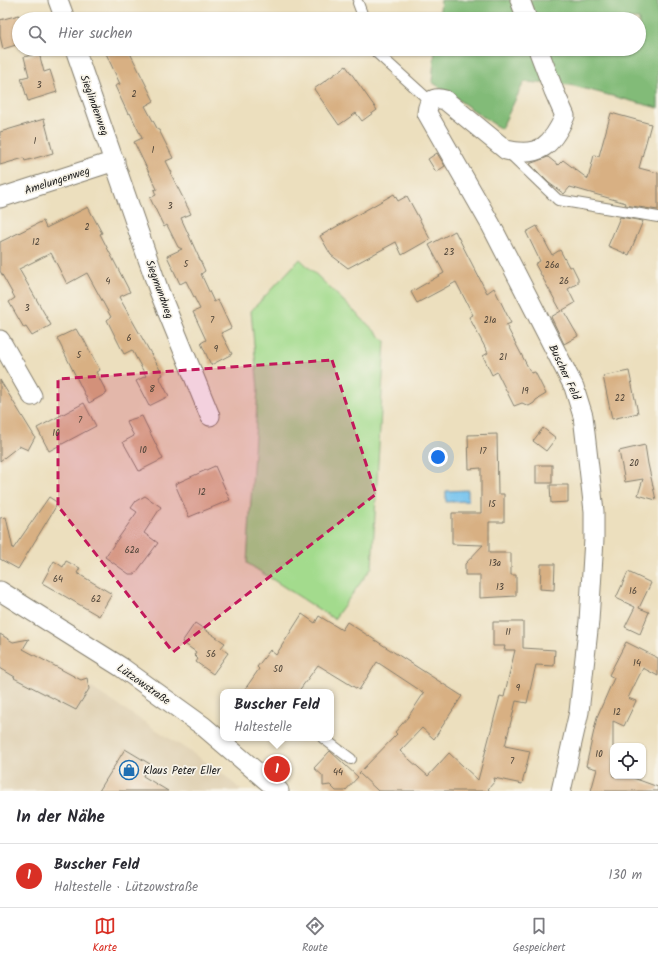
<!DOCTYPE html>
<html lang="de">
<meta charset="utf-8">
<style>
:root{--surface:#fff;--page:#f7f7f7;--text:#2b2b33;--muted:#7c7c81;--line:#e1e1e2;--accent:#d93025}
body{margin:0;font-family:Kalam,sans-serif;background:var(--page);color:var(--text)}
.controls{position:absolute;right:12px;bottom:12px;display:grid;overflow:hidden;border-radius:8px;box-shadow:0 1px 3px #0004}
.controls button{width:36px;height:36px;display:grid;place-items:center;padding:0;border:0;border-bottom:1px solid var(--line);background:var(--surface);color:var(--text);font:20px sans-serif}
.you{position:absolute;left:438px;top:457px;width:14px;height:14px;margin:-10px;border:3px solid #fff;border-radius:50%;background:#1a73e8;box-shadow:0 0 0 6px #1a73e833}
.badge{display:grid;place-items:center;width:26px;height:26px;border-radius:50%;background:var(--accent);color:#fff;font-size:13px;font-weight:700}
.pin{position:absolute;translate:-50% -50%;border:2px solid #fff;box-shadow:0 1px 4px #0006}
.popup{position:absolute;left:220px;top:689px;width:114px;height:52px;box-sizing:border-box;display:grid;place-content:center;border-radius:8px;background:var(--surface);filter:drop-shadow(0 1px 3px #0005);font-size:13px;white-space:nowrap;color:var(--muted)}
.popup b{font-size:15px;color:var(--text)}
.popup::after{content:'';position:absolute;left:50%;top:100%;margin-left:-8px;border:8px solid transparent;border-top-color:var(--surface)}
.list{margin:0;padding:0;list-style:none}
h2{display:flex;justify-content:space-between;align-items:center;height:52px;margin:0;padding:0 16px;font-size:17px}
h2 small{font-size:13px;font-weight:400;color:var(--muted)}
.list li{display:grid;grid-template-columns:26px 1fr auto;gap:12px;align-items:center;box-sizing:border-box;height:64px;padding:0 16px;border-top:1px solid var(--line)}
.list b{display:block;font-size:15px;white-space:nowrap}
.list p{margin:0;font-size:13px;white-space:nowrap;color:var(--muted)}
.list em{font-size:13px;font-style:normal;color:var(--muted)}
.icon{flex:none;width:22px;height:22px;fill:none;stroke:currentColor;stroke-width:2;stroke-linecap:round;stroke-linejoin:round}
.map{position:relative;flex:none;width:658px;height:791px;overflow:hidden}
.search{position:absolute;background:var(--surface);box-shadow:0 1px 3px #0004;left:12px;right:12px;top:12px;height:44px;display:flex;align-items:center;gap:10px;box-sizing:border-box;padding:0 14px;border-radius:22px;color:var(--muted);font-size:15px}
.sheet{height:116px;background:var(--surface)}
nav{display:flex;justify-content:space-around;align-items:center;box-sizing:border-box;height:56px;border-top:1px solid var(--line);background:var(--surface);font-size:11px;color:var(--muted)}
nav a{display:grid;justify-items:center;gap:2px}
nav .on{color:var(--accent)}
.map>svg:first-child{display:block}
.built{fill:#e0d1b4}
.green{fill:#a3db8d;stroke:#607c54}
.forest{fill:#82bb78;stroke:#4f6c4a}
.water{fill:#73c2ee;stroke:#486f85}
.building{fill:#d8b083}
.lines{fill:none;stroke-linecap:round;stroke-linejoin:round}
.lane-casing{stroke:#847e6d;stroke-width:12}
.street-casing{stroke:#847e6d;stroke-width:21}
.lane{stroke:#fff;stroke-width:10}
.street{stroke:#fff;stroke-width:19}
.marked{fill:#c2185b;fill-opacity:0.2;stroke:#c2185b;stroke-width:3;stroke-dasharray:8 5;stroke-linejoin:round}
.labels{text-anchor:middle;stroke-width:3.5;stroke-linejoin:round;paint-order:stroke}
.number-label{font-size:9px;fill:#4b4136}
.street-label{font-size:11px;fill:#1c1c1c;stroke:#f7f3e8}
.poi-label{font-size:11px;fill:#1c1c1c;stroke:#f7f3e8;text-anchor:start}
</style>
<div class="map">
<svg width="658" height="791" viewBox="0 0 658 791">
<rect width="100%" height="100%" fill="#f7f3e8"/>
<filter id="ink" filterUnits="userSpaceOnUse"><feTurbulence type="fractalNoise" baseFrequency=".025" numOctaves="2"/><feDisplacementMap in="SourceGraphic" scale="8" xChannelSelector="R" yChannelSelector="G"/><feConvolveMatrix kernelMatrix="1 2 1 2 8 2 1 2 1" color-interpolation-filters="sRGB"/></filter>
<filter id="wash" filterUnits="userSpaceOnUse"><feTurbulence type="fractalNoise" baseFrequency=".012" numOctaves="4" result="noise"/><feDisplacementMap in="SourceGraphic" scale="16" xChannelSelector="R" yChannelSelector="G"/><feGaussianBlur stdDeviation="0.9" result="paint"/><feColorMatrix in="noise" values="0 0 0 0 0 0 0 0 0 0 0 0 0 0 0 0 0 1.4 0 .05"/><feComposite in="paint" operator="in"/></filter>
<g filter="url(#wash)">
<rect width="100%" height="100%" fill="#ecdfbe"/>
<!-- built -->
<path class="built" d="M0,668L76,710L90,687L194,754L223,774L242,791H0Z"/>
<!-- green -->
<path class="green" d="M300,259L385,341L372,567L334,619L247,563L258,389L251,311Z"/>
<!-- forest -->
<path class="forest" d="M441,0H658V108L570,85L524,82L501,129L432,82L435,49H639V19H439Z"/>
<!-- water -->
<path class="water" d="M468,490V501L446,502V491Z"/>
<g id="blocks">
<!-- building -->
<g class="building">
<path d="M19,15V44L3,49L0,36V20Z"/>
<path d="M104,49H128L154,101L145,106L158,130H159L173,158L166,161L172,173L171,174L191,214L181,218L205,271L201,274L214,302L218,300L231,328L221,333L232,354L211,365L201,343L206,340L193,312L200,309L186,281L180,284L167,256L182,249L178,247L167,225L164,227L150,198L156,195L154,190L157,189L134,142L142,138L130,113L128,114L115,86L120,84Z"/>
<path d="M39,53L44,72L50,70L57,92L28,101L21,78L29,76L24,57Z"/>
<path d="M346,66L377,110L362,121L356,113L339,125L314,89Z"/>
<path d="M611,113L651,124L639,168L658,173V210L625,205L626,203L570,187L564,194L549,183L530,164L532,163L548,157L558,165L563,160L588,179L594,155L599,156Z"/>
<path d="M44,119L53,153L25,161L24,158L0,165V132Z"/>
<path d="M437,153L445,166L436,172L428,159Z"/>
<path d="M394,194L398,201L407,196L430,239L402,255L396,242L348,268L331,255L320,236Z"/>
<path d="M88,207L102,233L100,234L130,292L119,297L163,375L159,377L169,396L149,406L136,381L146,376L132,350L124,354L107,320L111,317L87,273L67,284L51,253L19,269L51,325L32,336L26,327L24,328L9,302L15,298L0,271V242L43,221L46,228Z"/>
<path d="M620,217L643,221L629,255L608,246Z"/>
<path d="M537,226L552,255L560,250L569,267L572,266L578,278V283L568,289L575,303L563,310L578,336L564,344L551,317L561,311L535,264L540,261L526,232Z"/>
<path d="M455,231L487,293L494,288L511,323L506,325L531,373L535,372L546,394L536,400L534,403L529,406L522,403L514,406L497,372L492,375L483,356L488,353L469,317L473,315L456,282L417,303L411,292L444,273L429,245Z"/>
<path d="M76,329L80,336H82L96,363L100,370L96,372L107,393L89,403L57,338Z"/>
<path d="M629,371L638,413L612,419L603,376Z"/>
<path d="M0,380L35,437L28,450L19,446L0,461Z"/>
<path d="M84,403L96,426L49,451L37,428Z"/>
<path d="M142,416L163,459L139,471L123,442L134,436L126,421Z"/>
<path d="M543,428L556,438L546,451L533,441Z"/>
<path d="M497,434L498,494H504V522H489V553H511V575H516V596L480,598V575H465V564L483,545L452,544V513H481V468L469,469L468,435Z"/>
<path d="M645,445L648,464L656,500L638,495L643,479L625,482L619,451Z"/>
<rect x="536" y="465" width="16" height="18"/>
<path d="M215,466L230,500L189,517L175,484Z"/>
<path d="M550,485H568V502L551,503Z"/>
<path d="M145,496L161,507L144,533L158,543L135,574H129L105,557L137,512L131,508L136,501Z"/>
<path d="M49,497L58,503L18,569L0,559V518L6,517L13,549Z"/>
<path d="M54,561L63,567L66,561L80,568L77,573L112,594L99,616L42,583Z"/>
<path d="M541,564H555L554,590L540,589Z"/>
<path d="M628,572L651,583L639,608L649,612L640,634L625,627L635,607L616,598Z"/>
<path d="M302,614L315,623L319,616L342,630L347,622L462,696L434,739L422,728L400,751L428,776L449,753L478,780L500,696L504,697L515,650H504L505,646H493V622H523V648L555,650L554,666L536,665L527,703L516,701L505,746L530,751L522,784L494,778L495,781L488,789L490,791H378L359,773L397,734L395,732L408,717L424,693L377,662L359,690L318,665L298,692H243L259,669L257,667L270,650L276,655Z"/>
<path d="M195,623L225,643L221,648L228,653L213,674L196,662L198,659L194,655L196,652L182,642Z"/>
<path d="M0,634L13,642L29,639L23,649L81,680L87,678L89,689L76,710L14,678L15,677L0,668Z"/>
<path d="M626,642L658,658V676L643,668L628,698L636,701L624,726L613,721V776H628L658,787V791H591L597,769L586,766L597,717L614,678L609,675Z"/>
<path d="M125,749L150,764L143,776L168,791H99Z"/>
<path d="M330,751L358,777L345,791H336L330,785L323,786V776L314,768Z"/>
</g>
</g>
</g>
<g filter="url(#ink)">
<use href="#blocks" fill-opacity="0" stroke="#847e6d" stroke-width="1"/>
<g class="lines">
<!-- lane casing -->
<g class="lane-casing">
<g id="lane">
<path d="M358,3L364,19"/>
<path d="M376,49L377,53L430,101"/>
<path d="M509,153L558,200L658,217"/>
<path d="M323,738L351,759"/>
</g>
</g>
<!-- street casing -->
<g class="street-casing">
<g id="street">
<path d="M58,0L65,19"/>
<path d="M520,0L527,19"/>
<path d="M75,49L159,291L210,416"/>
<path d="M538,49L554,91L565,116C552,145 540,158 506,150L445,100C433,96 428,101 427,113L491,225L574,387L583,416L594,511V539L589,621L579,712L561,791"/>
<path d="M0,198L115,161"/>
<path d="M0,340L32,396"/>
<path d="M0,591L121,667L203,726L279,791"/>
</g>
</g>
<!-- lane -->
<use href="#lane" class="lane"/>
<!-- street -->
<use href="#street" class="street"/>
</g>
</g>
<!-- marked area -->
<path class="marked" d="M332,360L376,494L173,652L58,506V379Z"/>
<!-- icons -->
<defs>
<g id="shop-ring" transform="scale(1)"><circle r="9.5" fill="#f7f3e8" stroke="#1f6fb2" stroke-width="1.5"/><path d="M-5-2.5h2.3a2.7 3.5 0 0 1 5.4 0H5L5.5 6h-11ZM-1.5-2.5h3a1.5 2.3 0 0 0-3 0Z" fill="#1f6fb2"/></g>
</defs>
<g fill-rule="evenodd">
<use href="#shop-ring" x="129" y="770"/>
</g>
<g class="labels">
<!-- number labels -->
<g class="number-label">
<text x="39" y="88">3</text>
<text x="134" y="97">2</text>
<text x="35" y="144">1</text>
<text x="153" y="153">1</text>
<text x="170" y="209">3</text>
<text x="87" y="230">2</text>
<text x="36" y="245">12</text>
<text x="449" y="255">23</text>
<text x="186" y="267">5</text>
<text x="552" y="268">26a</text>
<text x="108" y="284">4</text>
<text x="564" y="284">26</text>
<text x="27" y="311">3</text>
<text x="212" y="323">7</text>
<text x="490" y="323">21a</text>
<text x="129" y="341">6</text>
<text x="216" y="352">9</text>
<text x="79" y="358">5</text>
<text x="503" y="360">21</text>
<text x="152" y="392">8</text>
<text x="525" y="394">19</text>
<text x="620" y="401">22</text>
<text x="80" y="423">7</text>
<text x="56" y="436">10</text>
<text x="143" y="453">10</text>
<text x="483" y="454">17</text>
<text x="634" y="466">20</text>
<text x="202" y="495">12</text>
<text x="492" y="507">15</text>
<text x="132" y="553">62a</text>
<text x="495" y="566">13a</text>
<text x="58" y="582">64</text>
<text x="500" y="590">13</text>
<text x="633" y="594">16</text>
<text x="96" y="602">62</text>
<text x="508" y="635">11</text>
<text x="211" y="657">56</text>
<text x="637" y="666">14</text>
<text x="278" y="672">50</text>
<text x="518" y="691">9</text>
<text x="617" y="715">12</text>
<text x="599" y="757">10</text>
<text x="512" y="764">7</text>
<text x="338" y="775">44</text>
</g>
<!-- street labels -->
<g class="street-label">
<text transform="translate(95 105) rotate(70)" y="4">Sieglindenweg</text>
<text transform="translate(57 180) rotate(-18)" y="4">Amelungenweg</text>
<text transform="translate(160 289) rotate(70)" y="4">Siegmundweg</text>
<text transform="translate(565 372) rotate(65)" y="4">Buscher Feld</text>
<text transform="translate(144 684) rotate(35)" y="4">Lützowstraße</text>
</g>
<!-- poi labels -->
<g class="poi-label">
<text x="143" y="774">Klaus Peter Eller</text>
</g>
</g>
</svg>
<div class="controls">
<button><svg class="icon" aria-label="locate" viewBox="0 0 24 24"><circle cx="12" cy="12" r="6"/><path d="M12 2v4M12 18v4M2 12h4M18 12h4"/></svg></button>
</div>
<div class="you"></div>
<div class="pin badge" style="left:277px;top:769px">1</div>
<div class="popup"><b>Buscher Feld</b>Haltestelle</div>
<div class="search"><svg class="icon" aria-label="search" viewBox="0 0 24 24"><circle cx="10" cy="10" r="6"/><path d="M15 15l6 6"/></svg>Hier suchen</div>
</div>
<section class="sheet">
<h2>In der Nähe<small></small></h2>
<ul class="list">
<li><span class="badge">1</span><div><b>Buscher Feld</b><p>Haltestelle · Lützowstraße</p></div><em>130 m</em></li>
</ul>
</section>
<nav>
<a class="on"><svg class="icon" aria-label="map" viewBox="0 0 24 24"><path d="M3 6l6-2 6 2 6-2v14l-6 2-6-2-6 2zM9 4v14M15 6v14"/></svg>Karte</a>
<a><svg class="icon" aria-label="directions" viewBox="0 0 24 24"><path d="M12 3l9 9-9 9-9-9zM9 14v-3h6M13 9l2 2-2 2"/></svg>Route</a>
<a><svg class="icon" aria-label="saved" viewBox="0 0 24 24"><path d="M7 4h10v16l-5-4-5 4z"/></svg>Gespeichert</a>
</nav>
